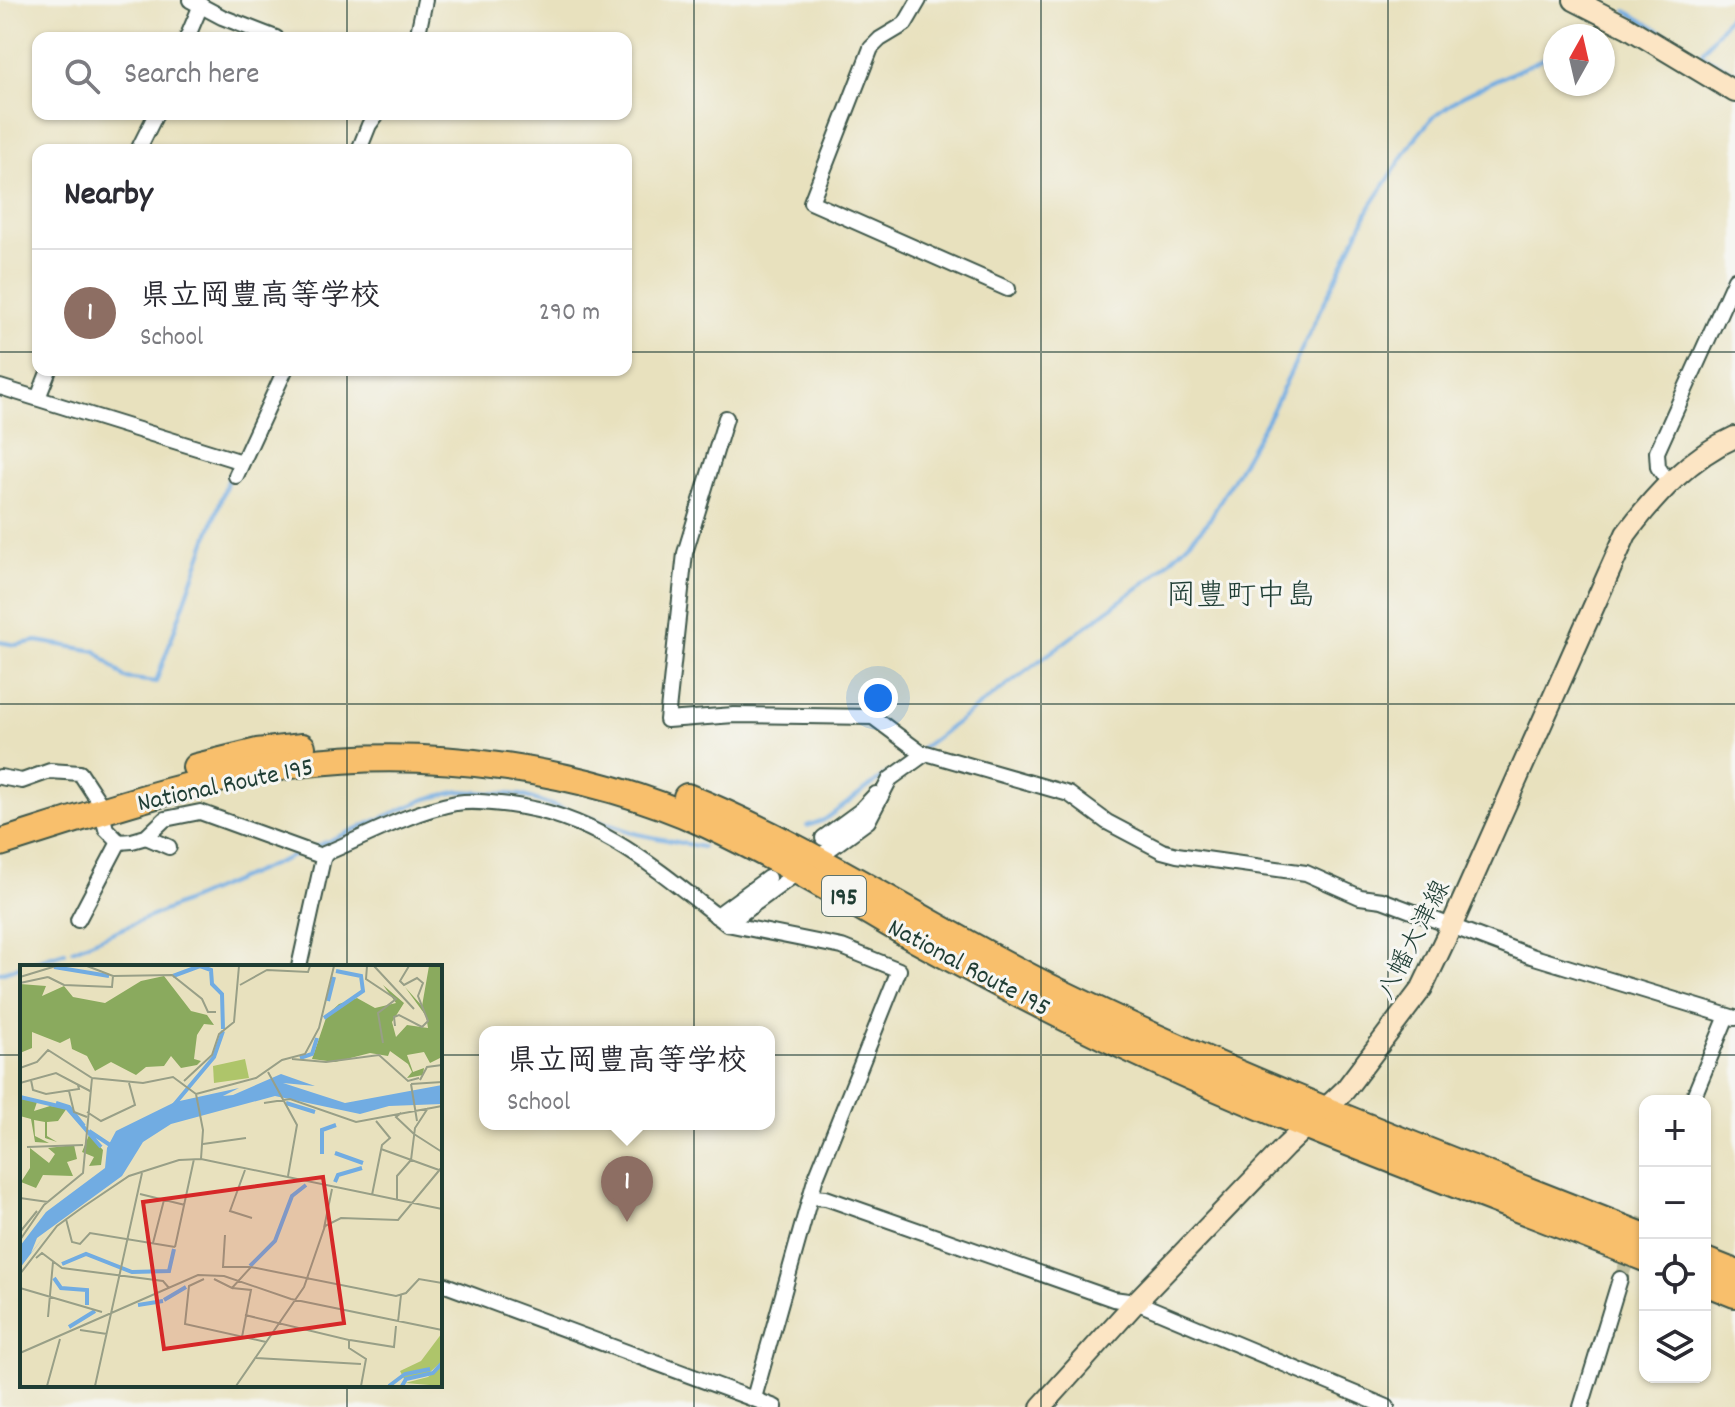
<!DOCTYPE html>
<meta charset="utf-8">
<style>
:root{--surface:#fff;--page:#f7f7f7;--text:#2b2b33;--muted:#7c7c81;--line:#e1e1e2;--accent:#0f766e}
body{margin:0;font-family:Dekko,"Klee One",sans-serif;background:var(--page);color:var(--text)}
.controls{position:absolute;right:24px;bottom:24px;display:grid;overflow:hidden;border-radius:16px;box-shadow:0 2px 6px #0004}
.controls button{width:72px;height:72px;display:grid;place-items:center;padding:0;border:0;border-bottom:2px solid var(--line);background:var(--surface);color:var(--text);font:40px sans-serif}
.compass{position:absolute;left:1543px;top:24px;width:72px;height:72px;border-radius:50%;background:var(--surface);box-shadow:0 2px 6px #0004;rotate:8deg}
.you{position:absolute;left:878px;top:698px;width:28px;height:28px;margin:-20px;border:6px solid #fff;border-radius:50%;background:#1a73e8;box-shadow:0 0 0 12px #1a73e833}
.badge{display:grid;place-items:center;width:52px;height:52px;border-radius:50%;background:var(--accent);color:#fff;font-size:26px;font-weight:700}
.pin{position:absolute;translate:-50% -66px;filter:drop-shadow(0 2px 4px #0008)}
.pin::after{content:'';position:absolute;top:42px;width:28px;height:24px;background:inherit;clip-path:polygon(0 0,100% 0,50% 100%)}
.popup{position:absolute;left:479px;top:1026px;width:296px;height:104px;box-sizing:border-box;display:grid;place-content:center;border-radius:16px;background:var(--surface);filter:drop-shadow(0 2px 6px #0005);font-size:26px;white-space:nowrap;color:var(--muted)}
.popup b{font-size:30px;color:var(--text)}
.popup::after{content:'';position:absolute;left:50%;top:100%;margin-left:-16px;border:16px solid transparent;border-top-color:var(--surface)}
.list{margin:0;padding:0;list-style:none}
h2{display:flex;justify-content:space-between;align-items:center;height:104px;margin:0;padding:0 32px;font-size:34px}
h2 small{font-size:26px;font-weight:400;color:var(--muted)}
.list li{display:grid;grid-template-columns:52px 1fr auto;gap:24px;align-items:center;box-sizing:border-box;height:128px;padding:0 32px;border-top:2px solid var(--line)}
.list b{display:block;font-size:30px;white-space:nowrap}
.list p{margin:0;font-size:26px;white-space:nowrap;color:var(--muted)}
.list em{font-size:26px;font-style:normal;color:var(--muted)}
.icon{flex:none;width:44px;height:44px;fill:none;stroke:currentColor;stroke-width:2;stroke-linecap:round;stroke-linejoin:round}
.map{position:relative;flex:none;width:1735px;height:1407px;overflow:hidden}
.search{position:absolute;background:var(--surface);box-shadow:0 2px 6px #0004;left:32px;top:32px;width:600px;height:88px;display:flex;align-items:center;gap:20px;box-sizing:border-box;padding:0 28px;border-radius:16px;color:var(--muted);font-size:30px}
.panel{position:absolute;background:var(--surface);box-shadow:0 2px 6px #0004;left:32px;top:144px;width:600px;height:232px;border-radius:16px}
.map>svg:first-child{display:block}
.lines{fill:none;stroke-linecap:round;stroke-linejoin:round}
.stream{stroke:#71ace2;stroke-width:4}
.street-tunnel{stroke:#c0c0a2;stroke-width:14;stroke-dasharray:14 7;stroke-linecap:butt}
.street-casing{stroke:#3d5649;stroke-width:18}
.secondary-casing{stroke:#3d5649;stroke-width:24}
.highway-casing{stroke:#3d5649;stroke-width:30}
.street{stroke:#fff;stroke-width:14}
.secondary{stroke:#fce5c4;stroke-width:20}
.highway{stroke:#f8bf6c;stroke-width:26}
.grid{fill:none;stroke:#1f3d34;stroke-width:2;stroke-opacity:0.55}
.labels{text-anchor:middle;stroke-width:6;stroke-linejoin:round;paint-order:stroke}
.shield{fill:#f6f6f2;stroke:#60746d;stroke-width:2}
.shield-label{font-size:24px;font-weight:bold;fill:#1f3d34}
.street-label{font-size:26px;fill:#1f3d34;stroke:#f6f6f2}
.quarter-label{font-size:30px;fill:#1f3d34;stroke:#f6f6f2}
.inset-river{fill:none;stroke:#71ace2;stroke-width:4}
.inset-road{fill:none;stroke:#989f87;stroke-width:2}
.view{fill:#d62828;fill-opacity:0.15;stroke:#d62828;stroke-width:4}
.inset-edge{fill:none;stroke:#1f3d34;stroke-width:4}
</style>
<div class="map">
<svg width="1735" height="1407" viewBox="0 0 1735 1407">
<rect width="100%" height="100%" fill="#f6f6f2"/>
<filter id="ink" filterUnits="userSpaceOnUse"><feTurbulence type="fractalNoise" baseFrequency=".0125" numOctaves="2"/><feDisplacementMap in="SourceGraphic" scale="16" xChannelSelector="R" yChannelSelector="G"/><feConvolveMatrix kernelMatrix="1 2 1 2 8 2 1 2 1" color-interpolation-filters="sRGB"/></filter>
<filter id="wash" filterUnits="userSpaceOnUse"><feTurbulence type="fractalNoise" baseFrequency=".006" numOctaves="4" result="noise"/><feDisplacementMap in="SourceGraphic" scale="32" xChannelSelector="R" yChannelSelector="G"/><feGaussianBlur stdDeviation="1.8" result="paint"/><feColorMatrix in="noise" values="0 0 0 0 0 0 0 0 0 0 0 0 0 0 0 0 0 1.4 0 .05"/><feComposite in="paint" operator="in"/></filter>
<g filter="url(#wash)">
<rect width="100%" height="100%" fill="#e8e1be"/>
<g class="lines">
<!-- stream -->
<g class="stream">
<path d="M1626,11L1691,49"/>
<path d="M1588,36L1601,29"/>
<path d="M1701,54L1735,8"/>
<path d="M1702,55L1735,73"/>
<path d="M0,642L16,645L37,641L96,651L125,678L156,682L230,474"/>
<path d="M921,749L1155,575L1190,541L1208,522L1271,413L1370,207L1414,140L1432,118L1462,96L1555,53"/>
<path d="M807,826L824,820L888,773"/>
<path d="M312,848L426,799L460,791L521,795L637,834L702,847"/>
<path d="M72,950L300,853"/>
<path d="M0,973L65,952"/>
</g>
</g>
</g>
<g filter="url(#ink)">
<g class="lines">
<!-- street-tunnel -->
<path class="street-tunnel" d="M1620,1279L1645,1219"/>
<!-- street casing -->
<g class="street-casing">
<g id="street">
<path d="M190,0L222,17L276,38"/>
<path d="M919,0L905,24L880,39L871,48L811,202L1008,289"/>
<path d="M187,38L201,5"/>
<path d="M417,38L425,0"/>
<path d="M138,150L156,114"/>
<path d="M359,150L369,125L377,114"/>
<path d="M0,387L242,462"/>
<path d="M38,398L49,370"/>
<path d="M726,418L685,553L667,720L734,715L873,717L924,755"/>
<path d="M236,476L285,370"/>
<path d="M1669,483L1658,467L1657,452L1735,279"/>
<path d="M0,777L22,781L50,771L80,773L99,802L106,829L119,842L132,841L146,837L165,819L200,812L324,857"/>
<path d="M146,837L169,847"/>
<path d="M823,838L860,811L876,794"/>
<path d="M716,916L768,878"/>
<path d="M78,920L119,842"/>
<path d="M727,924L842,947L899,970L815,1180L754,1398"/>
<path d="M299,967L324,854C367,836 410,812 456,803C474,800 492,803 510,805C599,816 659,871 727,924L868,821L890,779L926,753L1069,794L1107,822L1162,851L1177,855L1306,873L1360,897L1382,900L1531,956L1735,1018"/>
<path d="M1692,1101L1727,1016"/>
<path d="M812,1197L826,1198L1113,1299L1136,1302L1387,1407"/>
<path d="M440,1283L775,1407"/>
<path d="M1581,1407L1620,1279"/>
</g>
</g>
<!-- secondary casing -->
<g class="secondary-casing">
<g id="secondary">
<path d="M1574,0L1627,27L1735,92"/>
<path d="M1041,1407L1136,1302L1285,1147L1345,1090L1422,988L1451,927L1626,534C1655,495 1690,457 1735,437"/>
</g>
</g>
<!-- highway casing -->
<g class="highway-casing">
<g id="highway">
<path d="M196,767L257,752L302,747"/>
<path d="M687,797C818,850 935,932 1063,994C1252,1086 1449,1159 1645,1237"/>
<path d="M0,843C98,812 197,778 299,764C430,747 586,769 706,824C779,858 847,899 916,939C978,973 1041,1006 1105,1037C1280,1121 1464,1186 1645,1258"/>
<path d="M1705,1261L1735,1273"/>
<path d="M1705,1282L1735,1294"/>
</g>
</g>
<!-- street -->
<use href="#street" class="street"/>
<!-- secondary -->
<use href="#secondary" class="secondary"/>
<!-- highway -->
<use href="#highway" class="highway"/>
</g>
</g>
<!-- grid -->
<path class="grid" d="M347,0V38M694,0V1407M1041,0V1407M1388,0V1407M347,114V150M0,352H38M626,352H1735M347,370V967M0,704H1735M0,1055H22M440,1055H1735M347,1385V1407"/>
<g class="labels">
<!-- shield labels -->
<rect class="shield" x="822" y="876" width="44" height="40" rx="6"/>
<g class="shield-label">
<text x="844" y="904">195</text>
</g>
<!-- street labels -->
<g class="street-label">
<text transform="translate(225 783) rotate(-12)" y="9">National Route 195</text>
<text transform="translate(1412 939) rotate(-63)" y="9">八幡大津線</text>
<text transform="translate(970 966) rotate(28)" y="9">National Route 195</text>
</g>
<!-- quarter labels -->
<g class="quarter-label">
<text x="1241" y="604">岡豊町中島</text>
</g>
</g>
<!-- overview -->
<g transform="translate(20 965)">
<rect width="422" height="422" fill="#e8e1be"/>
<path d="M422,368V396L408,409L384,414L380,406L401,396ZM422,399V421L385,418L408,412Z" fill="#aec56a"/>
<path d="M409,1H422V92L410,98L404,87L387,90L393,107L404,103L403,110L387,113L392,107L388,99L370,86L368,91L350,88L315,97L292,94L307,50L319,39L337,33L355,43L376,38L363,20L384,38L372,57L376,72L387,60L408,63L406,51L385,22L402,41ZM144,11L171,46L187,50L194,60L184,59L177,70L174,94L181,96L177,100L161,103L151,91L144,101L126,102L116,110L91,97L75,106L67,91L52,84L50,73L40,78L12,67V83L0,88V19L26,21L22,31L44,21L53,32L85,38L121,16ZM0,133L17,137L14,146L30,141L47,143L38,156L27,157V171L37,177L25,173V157L14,155L15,171L29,178L15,177L11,154L0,151ZM69,170L83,185L81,200L69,201L74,192L62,187ZM54,180L57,194L47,197L53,211L23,210L16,223L1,217L10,203V183L29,198L35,189L28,183Z" fill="#8aaa5e"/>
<path d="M225,94L229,113L194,118L193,101Z" fill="#aec56a"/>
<path d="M261,109L295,121L263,118L325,138L422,120V139L369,141L340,149L255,131L151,159L123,177L102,211L17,273L11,288L25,270L0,303V281L26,247L85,203L87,183L96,166L155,137L219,123L203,131L213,130Z" fill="#71ace2"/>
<path class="inset-river" d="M34,2L89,11M153,11L180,1L191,5L192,19L202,29L203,64M308,36L314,12M304,53L343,26L341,11L316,6M280,93L292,89L297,73M0,132L47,143L81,182M36,138L49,142L64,161M266,138L295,147M153,141L194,92L203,66M69,166L90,180M315,188L343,198M302,189V165L316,160M315,217L318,210L342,203M42,299L66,289L112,307L149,306L154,284M230,301L255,276L272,231L286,220M34,313L41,323L67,325V340M144,335L166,322M118,340L143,336M49,362L75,346M369,421L385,409L410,404M382,421L386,414L413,408L422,398"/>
<path class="inset-road" d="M67,1L93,11L152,10L182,34L188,47H196M347,1L346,14L376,34L358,48L363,78M354,1L394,44M0,12L36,1M28,12L44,20L92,22L93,11M0,18L28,12M220,20L247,5L288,7L290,1M375,61L374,52L379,50L402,62L408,56L398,31L403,18L397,13L384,20L380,16L389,1M272,94L306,97L359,90L388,116L399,113M0,103L17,97L28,85L72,113L123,118L153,112L176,129M248,107L277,160L268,211M11,115L13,125L26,129L59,124L58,120M400,115L407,102L422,100M164,116L192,90L199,69L214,57L219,1M0,118L36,108L70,126M391,119L397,156M391,119L422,117M49,126L54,147L67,152M176,129L236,113L262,95L285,89L299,63L314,1M176,129L183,165L181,194M244,138L270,134L336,157L422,141M67,147L81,156L115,140L109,118M381,148L376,152L394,169M394,169L422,187M183,179L226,173M7,182L63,180M361,184L419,205M225,205L210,246L232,253M120,229L165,240M352,230L362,180L370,173L356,156M0,233L28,237M377,234V211L391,195L395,163L408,143M46,254L52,277L60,279L70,268L155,282M304,263L312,224M0,267L17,246M205,270L203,302H230M0,275L24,240L63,208L72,113M133,278L144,235M155,282L174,194M16,293L22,288L42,303L143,316L149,323M0,309L37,261L63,242L109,211L159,195L181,194L422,244M184,314L169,321L165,359L246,377M194,314L212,323L231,302L376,331L386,328L399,314L422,318M0,323L82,347M212,323L231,325L222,372M225,350L329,375V383L346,394L341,421M28,352L33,297M378,357L381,330M60,365L87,369M330,375L374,382L376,361M0,388L178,310L204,311L271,334L422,365M236,393L341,399M27,421L40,374M75,421L122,208M216,421L284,322L305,261L321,253L378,255L422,202"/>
<path class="view" d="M303,212L324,358L144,384L123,237Z"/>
<rect width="422" height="422" class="inset-edge"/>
</g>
</svg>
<div class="controls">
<button>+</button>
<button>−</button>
<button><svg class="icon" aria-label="locate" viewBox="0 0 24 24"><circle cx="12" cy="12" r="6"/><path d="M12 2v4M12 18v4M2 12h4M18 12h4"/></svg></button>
<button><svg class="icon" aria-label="layers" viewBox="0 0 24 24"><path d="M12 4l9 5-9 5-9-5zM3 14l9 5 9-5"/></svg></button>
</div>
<svg class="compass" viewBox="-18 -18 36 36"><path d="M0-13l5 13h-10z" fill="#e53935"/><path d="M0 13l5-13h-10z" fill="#7c7c81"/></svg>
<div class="you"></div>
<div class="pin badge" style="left:627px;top:1222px;background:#8d6e63">1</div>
<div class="popup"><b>県立岡豊高等学校</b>School</div>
<div class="search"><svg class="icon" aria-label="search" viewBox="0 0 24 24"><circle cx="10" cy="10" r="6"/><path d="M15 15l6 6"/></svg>Search here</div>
<section class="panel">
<h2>Nearby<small></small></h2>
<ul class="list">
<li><span class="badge" style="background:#8d6e63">1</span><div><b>県立岡豊高等学校</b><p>School</p></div><em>290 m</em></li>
</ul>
</section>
</div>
